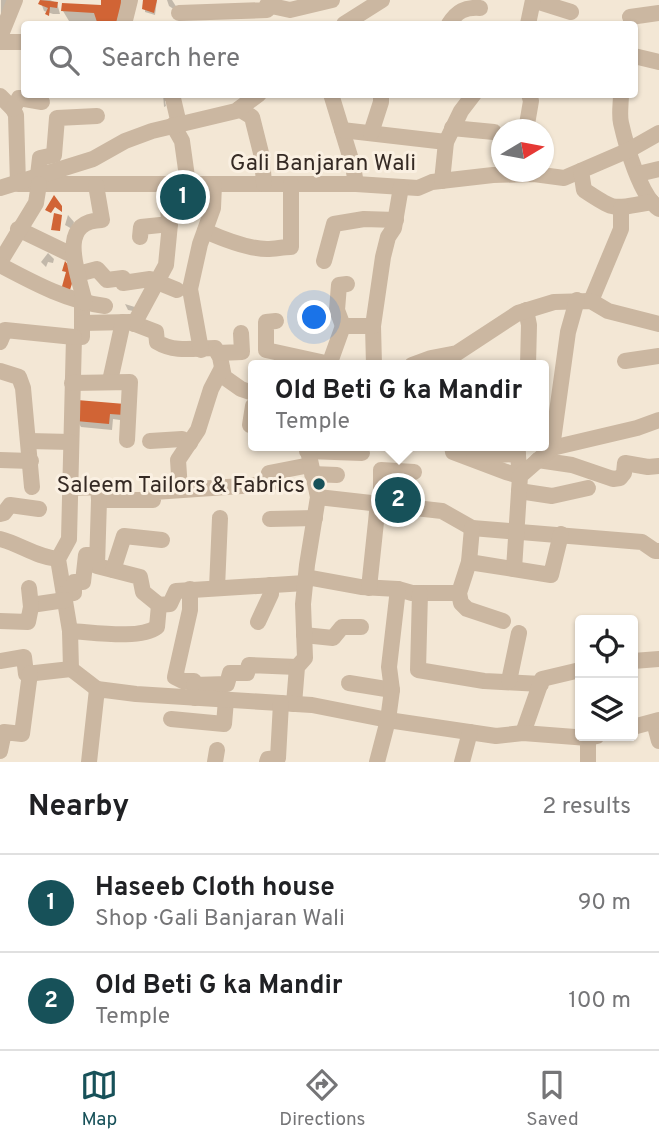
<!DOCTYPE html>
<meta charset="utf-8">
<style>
:root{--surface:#fff;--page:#f2f2f2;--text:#202124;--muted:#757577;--line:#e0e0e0;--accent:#175159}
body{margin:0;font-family:Overpass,sans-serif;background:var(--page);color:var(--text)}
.controls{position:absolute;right:21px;bottom:21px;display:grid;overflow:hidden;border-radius:7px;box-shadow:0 2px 5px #0004}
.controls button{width:63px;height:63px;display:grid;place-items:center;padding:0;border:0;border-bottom:2px solid var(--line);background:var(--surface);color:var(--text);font:35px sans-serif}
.compass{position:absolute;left:491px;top:119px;width:63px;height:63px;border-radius:50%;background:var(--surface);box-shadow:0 2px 5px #0004;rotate:80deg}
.you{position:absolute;left:315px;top:318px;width:24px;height:24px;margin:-18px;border:5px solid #fff;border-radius:50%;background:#1a73e8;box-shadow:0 0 0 10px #1a73e833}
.badge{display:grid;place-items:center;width:46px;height:46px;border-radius:50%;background:var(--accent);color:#fff;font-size:23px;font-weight:700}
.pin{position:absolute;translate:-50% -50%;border:4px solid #fff;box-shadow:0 2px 7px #0006}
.popup{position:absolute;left:248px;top:360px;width:301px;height:91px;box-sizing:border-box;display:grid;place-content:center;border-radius:7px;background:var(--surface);filter:drop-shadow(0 2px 5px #0005);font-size:23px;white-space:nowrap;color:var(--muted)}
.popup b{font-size:26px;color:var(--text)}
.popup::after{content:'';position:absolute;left:50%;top:100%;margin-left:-14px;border:14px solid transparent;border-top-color:var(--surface)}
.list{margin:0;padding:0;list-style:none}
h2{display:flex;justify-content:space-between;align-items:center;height:91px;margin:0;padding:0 28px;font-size:30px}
h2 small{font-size:23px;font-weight:400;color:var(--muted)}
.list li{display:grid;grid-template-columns:46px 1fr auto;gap:21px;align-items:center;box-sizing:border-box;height:98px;padding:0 28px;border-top:2px solid var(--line)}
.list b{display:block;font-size:26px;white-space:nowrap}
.list p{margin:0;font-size:23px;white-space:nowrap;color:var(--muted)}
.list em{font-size:23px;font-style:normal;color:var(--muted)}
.icon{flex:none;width:38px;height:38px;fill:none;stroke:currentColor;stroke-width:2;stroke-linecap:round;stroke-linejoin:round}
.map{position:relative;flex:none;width:659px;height:762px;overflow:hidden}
.search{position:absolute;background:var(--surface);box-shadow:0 2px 5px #0004;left:21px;right:21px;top:21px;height:77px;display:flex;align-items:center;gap:18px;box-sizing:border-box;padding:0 24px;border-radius:7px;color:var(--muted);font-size:26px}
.sheet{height:287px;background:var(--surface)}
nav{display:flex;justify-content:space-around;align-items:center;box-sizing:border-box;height:98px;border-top:2px solid var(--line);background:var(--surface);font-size:19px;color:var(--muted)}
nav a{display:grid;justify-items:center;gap:4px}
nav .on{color:var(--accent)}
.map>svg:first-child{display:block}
.shadow{fill:#0003}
.building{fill:#d16435}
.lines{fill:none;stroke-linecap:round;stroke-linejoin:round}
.minor{stroke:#cbb7a1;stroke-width:16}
.poi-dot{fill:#175159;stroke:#faf0e2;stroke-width:2.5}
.labels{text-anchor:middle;stroke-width:6;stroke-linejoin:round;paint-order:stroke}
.street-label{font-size:23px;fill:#352a24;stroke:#faf0e2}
.poi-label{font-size:23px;fill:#352a24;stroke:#faf0e2;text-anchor:end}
</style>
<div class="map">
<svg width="659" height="762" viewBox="0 0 659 762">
<rect width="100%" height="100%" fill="#f3e7d5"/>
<!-- shadow -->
<g class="shadow">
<path d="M1,0H17L1,15Z"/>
<path d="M40,0H50L57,3L60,14H53L44,11Z"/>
<path d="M103,0H126V24L69,21L63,11L102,7Z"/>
<path d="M145,0H157L155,15L145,12Z"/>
<path d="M167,0H172L177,8L175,10L169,6Z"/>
<path d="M163,94H168L169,100L165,101L166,106L164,107Z"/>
<path d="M68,215L74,222L72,229L65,225Z"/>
<path d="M48,253L54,259L53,263L48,262L46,267L41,262Z"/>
<path d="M125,304L138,308V312L128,310Z"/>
<path d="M124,406L127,421L113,419L112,430L81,427L77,420Z"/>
</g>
<!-- building -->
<g class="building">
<path d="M40,0L58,2L57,8L50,7L49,16L45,14L48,8L38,4Z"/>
<path d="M101,0H121L120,23L97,22L94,13L61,11L62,3L101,5Z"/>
<path d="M143,0H157L154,13L142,9Z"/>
<path d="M54,195L62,206V212L55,207L51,213L45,210Z"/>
<path d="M54,213L62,215L60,231L51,230Z"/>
<path d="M65,261L75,274L69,293L61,290L66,272L62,271Z"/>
<path d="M77,400L125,404L124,415L110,414L109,424L76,421Z"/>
</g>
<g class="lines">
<!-- minor -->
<g class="minor">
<path d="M533,0L571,12"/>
<path d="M179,13L267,10V5L290,10L332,0"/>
<path d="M630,17L659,13"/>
<path d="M124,24L130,0"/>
<path d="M344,24L382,0"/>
<path d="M449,24C457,11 465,7 480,8"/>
<path d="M528,24L533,0"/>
<path d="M0,37L15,0"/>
<path d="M0,42H24"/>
<path d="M634,56L659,62"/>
<path d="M172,94L179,124"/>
<path d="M331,94L353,166L356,184"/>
<path d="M621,94C621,104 619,114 621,123C626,145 640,196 659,209"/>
<path d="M0,96L13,109L16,115L18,184H356L418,188L432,182L493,175L534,174L564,178L629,150L659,133"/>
<path d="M13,109L19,98L42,102"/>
<path d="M239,109L252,117L262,157L264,184"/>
<path d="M173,125L182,141L188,184"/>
<path d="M452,128L494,132"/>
<path d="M342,130L446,142"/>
<path d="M526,130L531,101L529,94"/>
<path d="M371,133L381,102V94"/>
<path d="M581,171L584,190C618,213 613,208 652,202"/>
<path d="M638,174L659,169"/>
<path d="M38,175L40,158L54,155L57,118L97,116"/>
<path d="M442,181L446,142L461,111L474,94"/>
<path d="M0,188L93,159L125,141L152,131L236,111L259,94"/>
<path d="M169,215L194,208L198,202L200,184"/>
<path d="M18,229L74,256"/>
<path d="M205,231C223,239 247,249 267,249C275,249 283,247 291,247V184"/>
<path d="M140,237L141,227L170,224"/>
<path d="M324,261L334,224L364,219L396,220"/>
<path d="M0,262L36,203L39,184"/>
<path d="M0,265C34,283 67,301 105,306"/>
<path d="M78,274L97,269L107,280L123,278V283L150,279L177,290"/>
<path d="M591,301L621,229V208"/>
<path d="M82,303V337H74L69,539L58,559L70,631L71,669L97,689"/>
<path d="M85,303C79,275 55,221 102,220L96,185"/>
<path d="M526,310L529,325L528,365"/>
<path d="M276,321L266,322V350L330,364"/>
<path d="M82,323L130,322L156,332L157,342C175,353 195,348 215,348L220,357L224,377L241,389L253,393"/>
<path d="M134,324L166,265L170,224L164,184"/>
<path d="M343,326L337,310L339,285L347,284"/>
<path d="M373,326L374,365"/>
<path d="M0,342L5,330L74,337"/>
<path d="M201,350L190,289L200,244L213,208L214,185"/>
<path d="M218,353L242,352L241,333"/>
<path d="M625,361L659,356"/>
<path d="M329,365L343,326H373L383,257L388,237L394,228L401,187"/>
<path d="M412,365L431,358L457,353L518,313L554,302L591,301L608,311L659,324"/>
<path d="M0,371L19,377L23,388L32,487"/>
<path d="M110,381L123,322"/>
<path d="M72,383L130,382L127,440"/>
<path d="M250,425L253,406"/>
<path d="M29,441L71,442"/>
<path d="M150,441L182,439L190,443"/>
<path d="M452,446L453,452L506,472L520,476L517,446"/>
<path d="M552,448L637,428L659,420"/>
<path d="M307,451L362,453"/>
<path d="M474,459L496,455L518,454"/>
<path d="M0,460L31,461"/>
<path d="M538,460L572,465L613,479L620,478L624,473L625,463L648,467L659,466"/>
<path d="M312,474L337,475"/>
<path d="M72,488L98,487L99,500H153L154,492L270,484L269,473L310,465"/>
<path d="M180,490L178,460L198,430L211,389L222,368"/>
<path d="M519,491L552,496L588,488"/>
<path d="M318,497L442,511L472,528L642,542L655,551H659"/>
<path d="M99,500L97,566L140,577L143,592L159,605"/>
<path d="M381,504V470L414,472"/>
<path d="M0,514L4,513L10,505L39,509"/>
<path d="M270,519L315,518"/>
<path d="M472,528L469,562L459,593L461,603L467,609L503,621"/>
<path d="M0,539C20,544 36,557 58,559"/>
<path d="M469,562L551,575L561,534"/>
<path d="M514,569L520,476L552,448L568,332L577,300"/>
<path d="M113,570L124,536L162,540"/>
<path d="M306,577L361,587L398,589L412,593H459"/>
<path d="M217,588L220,518"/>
<path d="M369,588L378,503"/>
<path d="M190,589V610L175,677L183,681H194L195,698"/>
<path d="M420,593L418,670L484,681L541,684"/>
<path d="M64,594L74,593V582H83L86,555H97"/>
<path d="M31,605L65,600"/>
<path d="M0,621L28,622L31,607L29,588"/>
<path d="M258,622L271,594L270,585"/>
<path d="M70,631C92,632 140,640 157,627L159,605L170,604L176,591L305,583"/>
<path d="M304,635L333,638L342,627H361"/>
<path d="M0,661L24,657L26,674L71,669"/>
<path d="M633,661L659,659"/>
<path d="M509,681L519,633"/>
<path d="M349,683L392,690"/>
<path d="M194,685L227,684L230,673H247L249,665L297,667"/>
<path d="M294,704L297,667L305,658L303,604L307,565L318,497L307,446"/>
<path d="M171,719L224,724L226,700"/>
<path d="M654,722L659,741"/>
<path d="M633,727L659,720"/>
<path d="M523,733L542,679L580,670"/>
<path d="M0,751L4,732L22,734L30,673"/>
<path d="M89,762L97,689L136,694L312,705L388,720L496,736L523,733L588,738L597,736"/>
<path d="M215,762L217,750"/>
<path d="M267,762L268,759L278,758L281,703"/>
<path d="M377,762L388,720L392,690L389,667L398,589"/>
<path d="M462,762L470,732"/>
<path d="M588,762V738"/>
</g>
</g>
<!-- markers -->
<circle class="poi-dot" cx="319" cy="484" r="7"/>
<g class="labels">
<!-- street labels -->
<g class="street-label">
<text x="323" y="170">Gali Banjaran Wali</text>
</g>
<!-- poi labels -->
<g class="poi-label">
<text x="305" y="492">Saleem Tailors &amp; Fabrics</text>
</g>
</g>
</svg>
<div class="controls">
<button><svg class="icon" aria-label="locate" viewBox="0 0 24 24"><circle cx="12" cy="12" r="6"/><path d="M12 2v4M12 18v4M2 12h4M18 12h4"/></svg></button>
<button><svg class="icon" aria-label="layers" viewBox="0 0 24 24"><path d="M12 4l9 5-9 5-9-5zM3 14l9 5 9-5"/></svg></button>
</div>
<svg class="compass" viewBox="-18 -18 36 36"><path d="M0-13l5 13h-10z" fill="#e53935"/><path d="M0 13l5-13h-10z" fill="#757577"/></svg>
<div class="you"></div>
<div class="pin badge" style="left:183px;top:197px">1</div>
<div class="pin badge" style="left:398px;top:500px">2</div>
<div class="popup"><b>Old Beti G ka Mandir</b>Temple</div>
<div class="search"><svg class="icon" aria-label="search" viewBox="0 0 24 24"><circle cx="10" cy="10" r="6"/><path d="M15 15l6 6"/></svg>Search here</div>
</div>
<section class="sheet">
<h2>Nearby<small>2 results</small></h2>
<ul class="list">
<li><span class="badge">1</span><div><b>Haseeb Cloth house</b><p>Shop · Gali Banjaran Wali</p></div><em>90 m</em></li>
<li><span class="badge">2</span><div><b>Old Beti G ka Mandir</b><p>Temple</p></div><em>100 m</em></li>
</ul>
</section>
<nav>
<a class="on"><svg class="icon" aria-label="map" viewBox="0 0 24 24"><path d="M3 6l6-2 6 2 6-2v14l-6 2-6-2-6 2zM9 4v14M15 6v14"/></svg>Map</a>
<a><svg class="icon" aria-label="directions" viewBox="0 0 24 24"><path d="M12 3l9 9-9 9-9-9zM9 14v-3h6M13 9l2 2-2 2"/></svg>Directions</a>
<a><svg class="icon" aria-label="saved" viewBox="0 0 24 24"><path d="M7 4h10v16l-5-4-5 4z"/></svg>Saved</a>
</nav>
